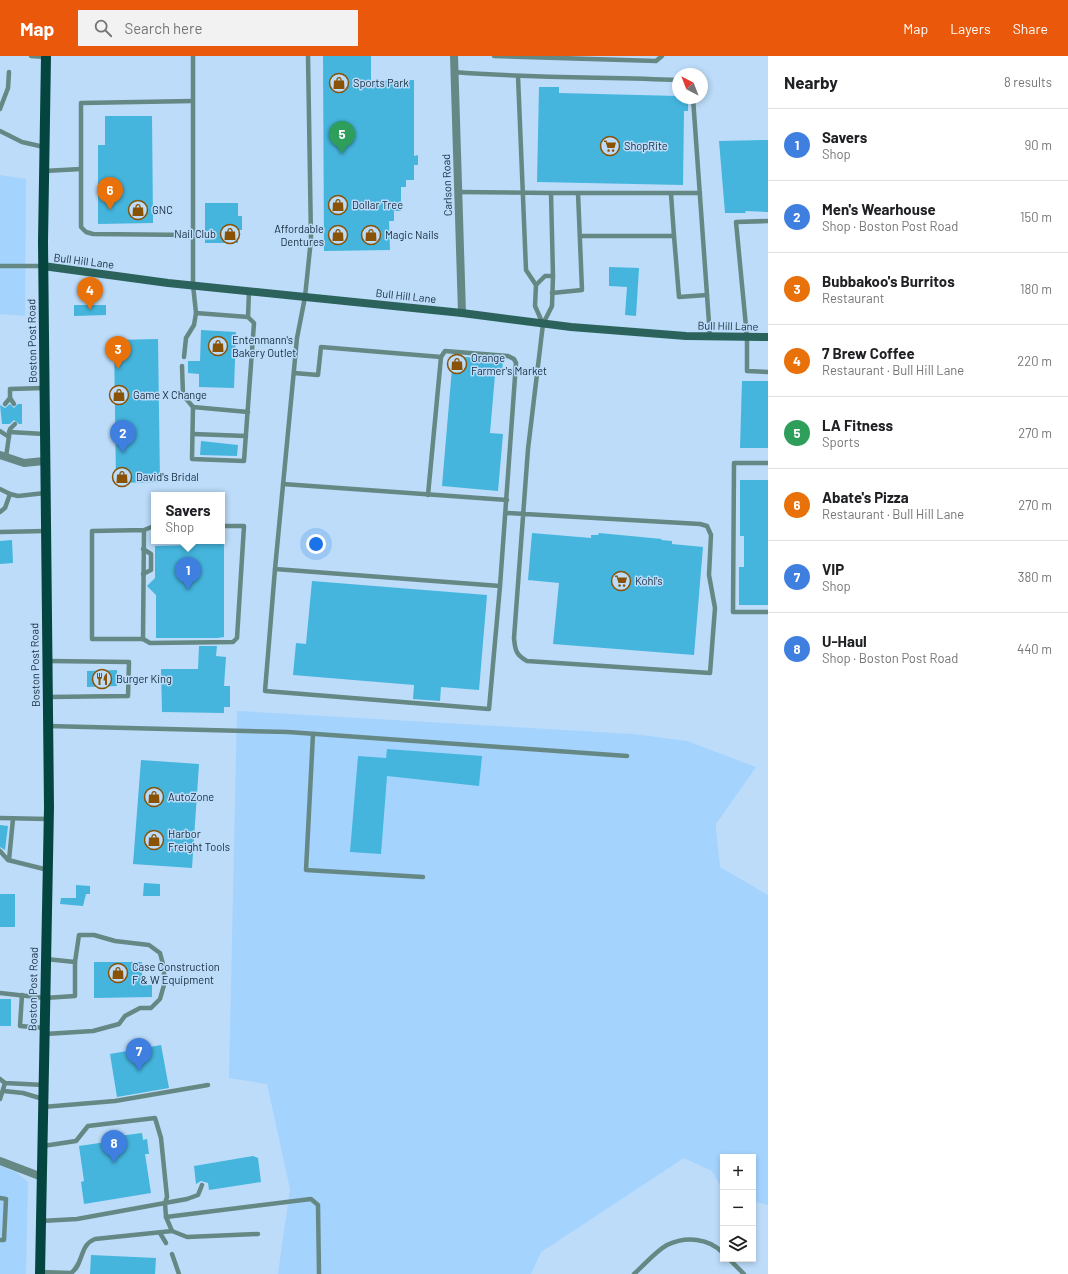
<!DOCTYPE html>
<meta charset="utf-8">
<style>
:root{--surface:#fff;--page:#f2f2f2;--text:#202124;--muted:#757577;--line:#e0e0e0;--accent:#ea580c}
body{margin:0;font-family:Barlow,sans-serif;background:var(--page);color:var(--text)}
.controls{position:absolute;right:12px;bottom:12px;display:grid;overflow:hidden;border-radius:0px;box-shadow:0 2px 6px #0003}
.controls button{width:36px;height:36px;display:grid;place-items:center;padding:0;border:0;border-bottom:1px solid var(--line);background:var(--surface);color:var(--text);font:20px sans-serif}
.compass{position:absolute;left:672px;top:12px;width:36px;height:36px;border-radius:50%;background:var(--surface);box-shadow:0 2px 6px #0003;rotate:318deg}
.you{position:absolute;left:316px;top:488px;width:14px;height:14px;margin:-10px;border:3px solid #fff;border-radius:50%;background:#1a73e8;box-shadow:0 0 0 6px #1a73e833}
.badge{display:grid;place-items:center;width:26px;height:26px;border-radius:50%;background:var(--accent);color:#fff;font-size:13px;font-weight:700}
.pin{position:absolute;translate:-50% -33px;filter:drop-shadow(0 1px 2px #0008)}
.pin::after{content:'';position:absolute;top:21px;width:14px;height:12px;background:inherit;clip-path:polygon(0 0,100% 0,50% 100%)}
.popup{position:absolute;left:151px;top:436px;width:74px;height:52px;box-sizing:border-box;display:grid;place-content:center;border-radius:0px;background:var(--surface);filter:drop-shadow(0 1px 3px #0005);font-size:13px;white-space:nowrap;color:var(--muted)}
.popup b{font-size:15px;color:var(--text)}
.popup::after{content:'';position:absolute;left:50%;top:100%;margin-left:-8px;border:8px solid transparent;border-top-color:var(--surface)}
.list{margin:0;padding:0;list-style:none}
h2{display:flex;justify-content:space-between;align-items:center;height:52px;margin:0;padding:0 16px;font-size:17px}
h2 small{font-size:13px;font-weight:400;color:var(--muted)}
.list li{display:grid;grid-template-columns:26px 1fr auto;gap:12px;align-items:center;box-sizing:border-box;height:72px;padding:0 16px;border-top:1px solid var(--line)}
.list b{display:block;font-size:15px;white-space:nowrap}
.list p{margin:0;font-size:13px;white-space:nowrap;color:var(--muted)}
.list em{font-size:13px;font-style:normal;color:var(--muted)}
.icon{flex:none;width:22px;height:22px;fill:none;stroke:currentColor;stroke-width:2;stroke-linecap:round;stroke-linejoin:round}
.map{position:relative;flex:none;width:768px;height:1218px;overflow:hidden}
header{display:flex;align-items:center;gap:24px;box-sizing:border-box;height:56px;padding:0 20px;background:var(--accent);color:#fff}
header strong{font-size:19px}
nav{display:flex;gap:22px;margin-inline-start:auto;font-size:14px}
.search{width:280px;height:36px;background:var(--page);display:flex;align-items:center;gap:10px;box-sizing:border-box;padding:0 14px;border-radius:0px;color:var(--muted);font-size:15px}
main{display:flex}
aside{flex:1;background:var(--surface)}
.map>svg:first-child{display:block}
.built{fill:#a4d3fe}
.building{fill:#45b5dd}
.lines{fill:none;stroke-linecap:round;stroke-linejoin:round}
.service{stroke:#668884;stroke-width:4.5}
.minor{stroke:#668884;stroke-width:8}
.secondary{stroke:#2b625c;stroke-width:8}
.primary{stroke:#054540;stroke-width:10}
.labels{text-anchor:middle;stroke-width:3;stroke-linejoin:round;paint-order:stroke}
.poi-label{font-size:11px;fill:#162b3e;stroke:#bcdcf9;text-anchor:start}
.street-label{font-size:11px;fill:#162b3e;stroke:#bcdcf9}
</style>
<header>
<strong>Map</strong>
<div class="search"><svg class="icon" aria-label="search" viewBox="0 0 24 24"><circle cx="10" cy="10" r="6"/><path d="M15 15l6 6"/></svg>Search here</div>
<nav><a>Map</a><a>Layers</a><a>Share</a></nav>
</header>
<main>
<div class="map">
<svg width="768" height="1218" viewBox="0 0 768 1218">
<rect width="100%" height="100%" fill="#bcdcf9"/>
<!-- built -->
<g class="built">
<path d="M0,119L26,123L25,260L0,258Z"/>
<path d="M237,655L633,678L687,685L756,711L716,768V774L720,811L768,839V1149L753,1145V1101H723V1134L712,1115L684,1102L541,1196L531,1218H278L290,1133L267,1028L229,1022Z"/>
<path d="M0,1110L16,1116L28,1126L26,1218H0Z"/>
</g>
<!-- building -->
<g class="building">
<path d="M323,0H371V25L414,24V100L418,99V109H414V124H406V131H401V155H394V165H389L390,194L324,195Z"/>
<path d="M539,31H559V37L678,40V42H685L688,46V55H684L683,129L537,126Z"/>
<path d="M105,60H152L153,167L98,168V89H105Z"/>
<path d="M768,84V156L745,155L746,157H725L719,85Z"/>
<path d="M205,147H238V160H242V174H238V187H205Z"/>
<path d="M609,211L639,212L636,260L625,259L627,231L609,230Z"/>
<path d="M74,249H106V259L74,260Z"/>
<path d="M201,274L236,276L234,332L199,331V318L188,317V305H200Z"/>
<path d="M158,283L160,426L116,427L114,284Z"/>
<path d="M453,300L503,304L502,319H495L490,377L503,378L498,435L442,430Z"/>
<path d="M742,325H768V392H740Z"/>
<path d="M10,348L14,352L18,348H22V368H19L14,364L10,368H2L0,349L5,352Z"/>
<path d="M201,385L238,389L237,400L200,399Z"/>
<path d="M740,424H768V549H739V511H744V480H740Z"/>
<path d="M532,477L591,482V479H598L599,477L662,483L661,484L672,485V488L703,491L694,599L553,588L559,527L528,524Z"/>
<path d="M12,484L13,507L0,508V485Z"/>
<path d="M192,485L224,486V581L217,582H156V539L147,530L155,522V490L192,489Z"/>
<path d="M312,525L487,539L479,634L441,631L440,645L413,643L414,629L293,619L296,587L306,588Z"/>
<path d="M199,590H217L216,600L226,601L224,630H230V651H224V657L162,656L161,613H198Z"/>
<path d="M117,614V630L87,631V615Z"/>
<path d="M387,693L482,700L479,730L387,720L381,798L350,796L358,700L386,702Z"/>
<path d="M141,704L199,708L192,812L133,808Z"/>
<path d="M0,769L8,770L5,794L0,791Z"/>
<path d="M144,827L160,828V840H143Z"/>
<path d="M76,829L90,830V838H86L83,850L60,848L61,842H76Z"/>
<rect x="0" y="838" width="15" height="33"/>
<path d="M94,906H142V929H152V941L94,942Z"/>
<rect x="0" y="943" width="11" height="27"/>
<path d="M161,989L169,1032L117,1041L110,998Z"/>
<path d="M142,1077L143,1084L147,1083L149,1098H145L151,1137L84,1148L81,1126L84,1125L79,1090L120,1084L119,1080Z"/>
<path d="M253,1100L258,1102L261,1126L209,1134L208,1127L201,1125L196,1128L194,1110Z"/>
<path d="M91,1199L156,1202L155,1218H90Z"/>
</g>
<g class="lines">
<!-- service -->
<g class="service">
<path d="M31,0L46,1"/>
<path d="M193,0V229L196,257L248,261L249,235"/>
<path d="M494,0L656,5L662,0"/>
<path d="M454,16C529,22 603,21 678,24"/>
<path d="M518,20L526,214L536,229L535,250L543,268"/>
<path d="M693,42L710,281"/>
<path d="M0,53L8,32L9,16"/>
<path d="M0,75L22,86L44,91"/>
<path d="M44,115L81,113"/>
<path d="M458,136L551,137L553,220L552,250L543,268L528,393L514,582C515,594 516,599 527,605L710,617L715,552L709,519L711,479L707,470L700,468L525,458L506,457"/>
<path d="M551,137H700"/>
<path d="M768,165L736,166L747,281V315L768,316"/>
<path d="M193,179L93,178L86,176L81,171V47L193,45"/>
<path d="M580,180H674L671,138"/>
<path d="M674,180L679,241L707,239"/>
<path d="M0,210H43"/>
<path d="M536,229L545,220H553"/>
<path d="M552,237L582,234L578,137"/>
<path d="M184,301L186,282L194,269L196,257"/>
<path d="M182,310L183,339L193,351L192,403L244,405L254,267L248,261"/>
<path d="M294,317L318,319L321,291L441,301L445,295L508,300L514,303L516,307L500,530L275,513L297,282L305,241L311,183L308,0"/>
<path d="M10,342L14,348"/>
<path d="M5,348L10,342V333L44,332"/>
<path d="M193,351L248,356"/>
<path d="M0,375L9,381"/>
<path d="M9,376L44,378"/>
<path d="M193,378L246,380"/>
<path d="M6,401L10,373L15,368"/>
<path d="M768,407H734L733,556H768"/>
<path d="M283,428L507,444"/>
<path d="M0,433L10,438"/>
<path d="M428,439L441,301"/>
<path d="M0,456L5,452L10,438L18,440L45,437"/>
<path d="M144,474L143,583H92V475L144,474L154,470"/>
<path d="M0,476L45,475"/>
<path d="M275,513L265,635L489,653L500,530"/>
<path d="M143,518L151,514V498L143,493"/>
<path d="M143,583L150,587L233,586L237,582L244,470H222"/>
<path d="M48,641L128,640L129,606L48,605"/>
<path d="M48,670L288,676L627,700"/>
<path d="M313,678L306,814L423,821"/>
<path d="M0,762L48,763"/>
<path d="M0,795L8,804L48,814"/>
<path d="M9,804L13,763"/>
<path d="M46,903L75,906"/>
<path d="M0,937L45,942L75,940V906L79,879H94L115,885L149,889L160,897L164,912V929L160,943L151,952H140L125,960L119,968L93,975L45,978"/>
<path d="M22,939L20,970L45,972"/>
<path d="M0,1023L5,1027L44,1029"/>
<path d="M4,1035L23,1037L43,1043"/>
<path d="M0,1043L5,1027"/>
<path d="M43,1051L115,1045L208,1029"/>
<path d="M0,1142L6,1143L4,1184H0"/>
<path d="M166,1161L311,1143L318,1149L319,1218"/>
<path d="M41,1165L77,1163L165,1147L167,1141L161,1082L155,1062L88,1070L76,1085L43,1090"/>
<path d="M172,1175L187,1181L258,1178"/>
<path d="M160,1177L166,1187"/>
<path d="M172,1198L179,1218"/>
<path d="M729,1203L744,1218"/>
<path d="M40,1216L71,1217C84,1208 79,1189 95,1183L172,1175L166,1161L165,1147L187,1143L198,1139L202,1129"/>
<path d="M634,1218C644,1209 656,1195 667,1189C686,1180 709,1182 723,1197"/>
</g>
<!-- minor -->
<g class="minor">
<path d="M454,0L462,257"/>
<path d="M0,399L24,407L44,405"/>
<path d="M0,1105L42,1121"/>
</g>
<!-- secondary -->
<path class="secondary" d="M43,210L168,227L462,257L571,271L686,280L768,281"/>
<!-- primary -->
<path class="primary" d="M40,1218L49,751L43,186L46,0"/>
</g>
<!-- icons -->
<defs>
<g id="shop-ring" transform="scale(1)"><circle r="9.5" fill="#bcdcf9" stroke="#895204" stroke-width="1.5"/><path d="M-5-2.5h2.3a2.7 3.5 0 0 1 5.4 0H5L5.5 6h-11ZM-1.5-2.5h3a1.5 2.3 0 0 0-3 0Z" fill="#895204"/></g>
<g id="supermarket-ring" transform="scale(1)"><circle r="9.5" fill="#bcdcf9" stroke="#895204" stroke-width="1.5"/><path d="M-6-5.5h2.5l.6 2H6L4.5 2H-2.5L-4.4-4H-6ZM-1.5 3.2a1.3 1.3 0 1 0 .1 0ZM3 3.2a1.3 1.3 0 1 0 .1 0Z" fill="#895204"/></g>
<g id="restaurant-ring" transform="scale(1)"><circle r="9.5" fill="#bcdcf9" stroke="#895204" stroke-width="1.5"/><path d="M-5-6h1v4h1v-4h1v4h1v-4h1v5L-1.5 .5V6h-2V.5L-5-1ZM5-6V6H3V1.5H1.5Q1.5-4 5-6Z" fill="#895204"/></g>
</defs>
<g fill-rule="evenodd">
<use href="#shop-ring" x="339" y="27"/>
<use href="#supermarket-ring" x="610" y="90"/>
<use href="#shop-ring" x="338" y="149"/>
<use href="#shop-ring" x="138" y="154"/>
<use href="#shop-ring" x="230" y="178"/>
<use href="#shop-ring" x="338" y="179"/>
<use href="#shop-ring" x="371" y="179"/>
<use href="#shop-ring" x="218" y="290"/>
<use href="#shop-ring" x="457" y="308"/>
<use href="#shop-ring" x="119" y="339"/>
<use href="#shop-ring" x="122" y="421"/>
<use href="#supermarket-ring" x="621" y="525"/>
<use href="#restaurant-ring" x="102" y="623"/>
<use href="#shop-ring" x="154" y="741"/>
<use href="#shop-ring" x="154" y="784"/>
<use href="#shop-ring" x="118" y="917"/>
</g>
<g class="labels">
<!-- poi labels -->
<g class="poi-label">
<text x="353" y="31">Sports Park</text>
<text x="624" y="94">ShopRite</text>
<text x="352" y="153">Dollar Tree</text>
<text x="152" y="158">GNC</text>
<text x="324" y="177" text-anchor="end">Affordable<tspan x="324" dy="13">Dentures</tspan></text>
<text x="216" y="182" text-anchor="end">Nail Club</text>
<text x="385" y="183">Magic Nails</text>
<text x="232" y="288">Entenmann's<tspan x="232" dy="13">Bakery Outlet</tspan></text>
<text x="471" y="306">Orange<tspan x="471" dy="13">Farmer's Market</tspan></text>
<text x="133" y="343">Game X Change</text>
<text x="136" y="425">David's Bridal</text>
<text x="635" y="529">Kohl's</text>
<text x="116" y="627">Burger King</text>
<text x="168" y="745">AutoZone</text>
<text x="168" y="782">Harbor<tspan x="168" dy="13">Freight Tools</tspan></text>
<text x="132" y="915">Case Construction<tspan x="132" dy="13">F &amp; W Equipment</tspan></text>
</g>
<!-- street labels -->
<g class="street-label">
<text transform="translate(447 129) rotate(-92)" y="4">Carlson Road</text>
<text transform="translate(84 205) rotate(7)" y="4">Bull Hill Lane</text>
<text transform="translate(406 240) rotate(6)" y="4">Bull Hill Lane</text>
<text transform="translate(728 270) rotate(1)" y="4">Bull Hill Lane</text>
<text transform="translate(32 285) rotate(-91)" y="4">Boston Post Road</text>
<text transform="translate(35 609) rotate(-91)" y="4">Boston Post Road</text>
<text transform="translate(33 933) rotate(-89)" y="4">Boston Post Road</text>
</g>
</g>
</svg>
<div class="controls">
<button>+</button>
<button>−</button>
<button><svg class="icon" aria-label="layers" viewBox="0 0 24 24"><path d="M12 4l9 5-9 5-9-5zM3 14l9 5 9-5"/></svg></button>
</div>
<svg class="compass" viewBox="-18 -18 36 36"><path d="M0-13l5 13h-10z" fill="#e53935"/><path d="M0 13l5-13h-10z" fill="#757577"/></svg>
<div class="you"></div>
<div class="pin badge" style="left:188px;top:534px;background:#3f7fe0">1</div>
<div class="popup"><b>Savers</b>Shop</div>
<div class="pin badge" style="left:123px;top:397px;background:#3f7fe0">2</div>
<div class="pin badge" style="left:118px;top:313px;background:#e8710a">3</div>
<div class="pin badge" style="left:90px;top:254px;background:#e8710a">4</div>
<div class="pin badge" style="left:342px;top:98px;background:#2e9e5b">5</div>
<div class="pin badge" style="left:110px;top:154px;background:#e8710a">6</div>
<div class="pin badge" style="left:139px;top:1015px;background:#3f7fe0">7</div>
<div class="pin badge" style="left:114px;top:1107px;background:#3f7fe0">8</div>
</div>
<aside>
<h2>Nearby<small>8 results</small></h2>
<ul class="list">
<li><span class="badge" style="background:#3f7fe0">1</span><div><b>Savers</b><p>Shop</p></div><em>90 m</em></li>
<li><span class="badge" style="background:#3f7fe0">2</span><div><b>Men's Wearhouse</b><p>Shop · Boston Post Road</p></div><em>150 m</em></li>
<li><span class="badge" style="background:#e8710a">3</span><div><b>Bubbakoo's Burritos</b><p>Restaurant</p></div><em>180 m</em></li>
<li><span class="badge" style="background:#e8710a">4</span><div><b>7 Brew Coffee</b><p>Restaurant · Bull Hill Lane</p></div><em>220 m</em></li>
<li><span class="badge" style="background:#2e9e5b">5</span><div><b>LA Fitness</b><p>Sports</p></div><em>270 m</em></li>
<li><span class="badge" style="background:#e8710a">6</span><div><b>Abate's Pizza</b><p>Restaurant · Bull Hill Lane</p></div><em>270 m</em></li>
<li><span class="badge" style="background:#3f7fe0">7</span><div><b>VIP</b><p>Shop</p></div><em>380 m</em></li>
<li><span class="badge" style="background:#3f7fe0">8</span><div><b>U-Haul</b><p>Shop · Boston Post Road</p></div><em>440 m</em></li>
</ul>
</aside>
</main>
